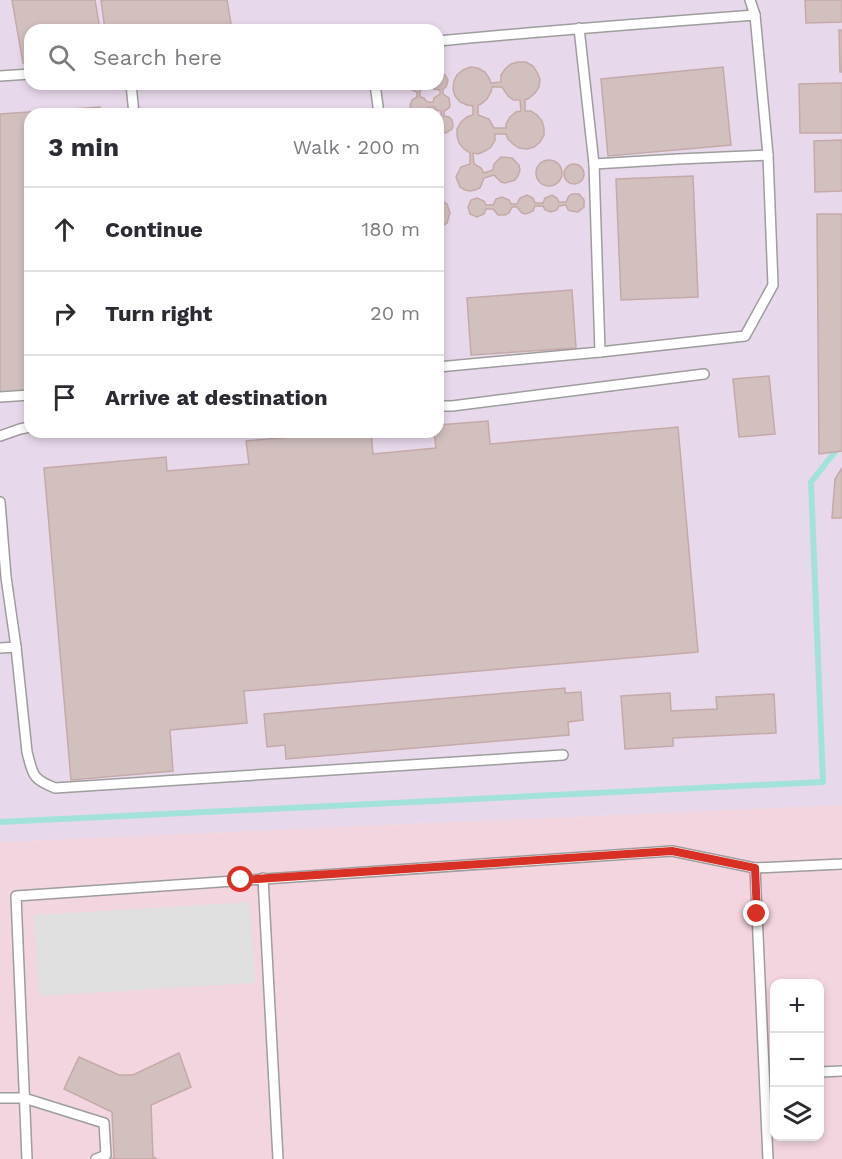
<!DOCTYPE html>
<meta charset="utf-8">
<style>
:root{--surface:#fff;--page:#f7f7f7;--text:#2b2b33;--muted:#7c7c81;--line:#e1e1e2}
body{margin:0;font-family:"Work Sans",sans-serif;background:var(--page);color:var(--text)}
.controls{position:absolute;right:18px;bottom:18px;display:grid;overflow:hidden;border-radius:12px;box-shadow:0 3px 9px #0003}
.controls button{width:54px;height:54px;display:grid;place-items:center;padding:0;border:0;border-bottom:2px solid var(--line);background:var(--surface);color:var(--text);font:30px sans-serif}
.stop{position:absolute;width:18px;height:18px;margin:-14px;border:4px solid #d93025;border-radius:50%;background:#fff}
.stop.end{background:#d93025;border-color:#fff;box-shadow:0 2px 6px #0008}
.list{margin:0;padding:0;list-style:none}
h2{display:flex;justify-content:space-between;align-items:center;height:78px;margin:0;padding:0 24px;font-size:26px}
h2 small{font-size:20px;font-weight:400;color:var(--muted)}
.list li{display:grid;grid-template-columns:39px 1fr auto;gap:18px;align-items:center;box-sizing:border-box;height:84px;padding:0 24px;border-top:2px solid var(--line)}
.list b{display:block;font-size:22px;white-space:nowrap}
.list em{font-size:20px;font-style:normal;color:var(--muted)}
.icon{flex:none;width:33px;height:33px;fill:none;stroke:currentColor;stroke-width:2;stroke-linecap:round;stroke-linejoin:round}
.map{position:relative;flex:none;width:842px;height:1159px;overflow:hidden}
.search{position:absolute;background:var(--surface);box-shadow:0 3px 9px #0003;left:24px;top:24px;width:420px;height:66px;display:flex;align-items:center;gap:15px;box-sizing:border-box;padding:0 21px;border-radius:18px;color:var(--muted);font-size:22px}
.panel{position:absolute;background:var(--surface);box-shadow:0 3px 9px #0003;left:24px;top:108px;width:420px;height:330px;border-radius:18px}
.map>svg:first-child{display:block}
.commercial{fill:#f3d5df;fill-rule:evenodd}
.industrial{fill:#e8d8eb;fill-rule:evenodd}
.parking{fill:#e0e0e0}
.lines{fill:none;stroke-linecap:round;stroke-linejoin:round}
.stream{stroke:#a3e2d9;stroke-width:6}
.building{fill:#d2c0bf;stroke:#c5a9a7;stroke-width:1.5;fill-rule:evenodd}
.lane-casing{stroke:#9d9d9d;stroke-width:12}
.lane{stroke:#fff;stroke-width:9}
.route{stroke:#d93025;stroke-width:8}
</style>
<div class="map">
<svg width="842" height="1159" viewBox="0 0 842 1159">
<rect width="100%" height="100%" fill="#f2eae6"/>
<!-- commercial -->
<path class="commercial" d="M842,805V1159H0V842ZM774,984H820V1136H774Z"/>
<!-- industrial -->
<path class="industrial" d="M0,0H842V805L0,842ZM30,30H438V84H30ZM30,114H438V432H30Z"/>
<!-- parking -->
<path class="parking" d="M250,902L255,983L39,996L34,915Z"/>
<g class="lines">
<!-- stream -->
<path class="stream" d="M0,822L823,782L811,482L842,443"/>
</g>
<!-- building -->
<g class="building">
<path d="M12,0H95L100,30H30V62L23,63Z"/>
<path d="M101,0H227L232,30H105Z"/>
<path d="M805,0H842V22L806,23Z"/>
<path d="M839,30H842V72H840Z"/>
<path d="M518,62H526L533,66L537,72L540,79L539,87L535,93L529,98L525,100V111H531L537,115L542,121L544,128V135L540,142L534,147L527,149L519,148L513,144L508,139L506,134H495V140L491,147L485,151L478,154L473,153L474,164L481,168L484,173L493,170L494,164L501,157L512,158L519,165L520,170L518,176L515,180L505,183L501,182L494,175L484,178L480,188L475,190L470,191L465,190L460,187L456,177L461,167L470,164V153L464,149L459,143L457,136V129L461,122L467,117L473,115V106L467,105L460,102L455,96L453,89L454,81L457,75L463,70L470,67L478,68L485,72L489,78L491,83L501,82V75L505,69L511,64ZM492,87H502L508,96L514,100H520L521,111L516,112L510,117L506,124V128H494L489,119L478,115V105L481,104L487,99L491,92Z"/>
<path d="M723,67L731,145L608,156L601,79Z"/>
<path d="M438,73L445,75L448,80L446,87L443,89V94L449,98L450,105L449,108L444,111V116L449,117L452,120L453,126L452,129L446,133L438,130V118L441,116V111L436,110L434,107H428L422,114H419L414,112L410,106L412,100L417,97V92L412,90L409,84H438ZM426,85H431L434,89L440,90V94L434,98L433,102H427L424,98L420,97V91Z"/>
<path d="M842,83V133H800L799,84Z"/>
<path d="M100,107L101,114H30V391L0,393V114Z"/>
<path d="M842,140V191L815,192L814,141Z"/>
<circle cx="549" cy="173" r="13"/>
<circle cx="574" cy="174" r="10"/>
<path d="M693,176L698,297L621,300L616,179Z"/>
<path d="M572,194H579L584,200V207L578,212L571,211L568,210L566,205L559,206L557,210L551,212L545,210L543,206H535L533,211L526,214L522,213L517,207H512L509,213L505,215H498L493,209H486L484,214L477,217L470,214L468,207L471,200L477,198L484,201L486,205H493L496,199L502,197L509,200L511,204H517L520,198L527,195L533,198L535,203H543L545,198L552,195L557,198L559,202H566L569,196Z"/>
<path d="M438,199L447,204L450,213L447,223L438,229Z"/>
<path d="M817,214H842V451L819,454Z"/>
<path d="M572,290L576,348L471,355L467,298Z"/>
<path d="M769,376L775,434L739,437L733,379Z"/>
<path d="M488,421L490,444L678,427L698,652L244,691L247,723L170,730L173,771L71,780L44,468L166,457L167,471L249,464L246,441L347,432H371L373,454L436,448L434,432H438V425Z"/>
<path d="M842,468V518H832L835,479Z"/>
<path d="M565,688V693L581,692L583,720L568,722L569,735L286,759L285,745L267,747L264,714Z"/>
<path d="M670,693L671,711L717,709L716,697L774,694L776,733L673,738V746L625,749L621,696Z"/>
<path d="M179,1053L191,1087L151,1105L153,1157L157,1159H112L114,1158L112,1112L64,1089L79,1057L119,1075H133Z"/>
</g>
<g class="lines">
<!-- lane casing -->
<g class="lane-casing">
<g id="lane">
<path d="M750,0L755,15"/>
<path d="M438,41C543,31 649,23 755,15L768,155L678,159L594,164L579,28"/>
<path d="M0,76L30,74"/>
<path d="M131,84L134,114"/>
<path d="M375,84L379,114"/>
<path d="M600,352L745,336L773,285L768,155"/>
<path d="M438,367L600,352L594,164"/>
<path d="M0,397L30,395"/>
<path d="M438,406H452L704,374"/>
<path d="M0,436L20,429L30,427"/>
<path d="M0,502L6,577L16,647L0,648"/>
<path d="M16,647L27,752C33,775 32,779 55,788L563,755"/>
<path d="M755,868L768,1159"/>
<path d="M263,878L278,1159"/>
<path d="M820,1072L842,1071"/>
<path d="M0,1098H24L104,1123L106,1155L96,1159"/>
<path d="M27,1159L16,896L672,851L755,868L842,864"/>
</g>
</g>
<!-- lane -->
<use href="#lane" class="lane"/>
</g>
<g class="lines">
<!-- route -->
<path class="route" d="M241,880L672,851L755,868L757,914"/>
</g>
</svg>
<div class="controls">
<button>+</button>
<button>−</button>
<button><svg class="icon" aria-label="layers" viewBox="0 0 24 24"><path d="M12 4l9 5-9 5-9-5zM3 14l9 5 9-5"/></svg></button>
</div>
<div class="stop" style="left:241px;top:880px"></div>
<div class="stop end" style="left:757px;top:914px"></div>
<div class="search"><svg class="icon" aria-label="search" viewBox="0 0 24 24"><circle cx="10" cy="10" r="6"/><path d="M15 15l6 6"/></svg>Search here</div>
<section class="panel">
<h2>3 min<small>Walk · 200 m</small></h2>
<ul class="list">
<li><svg class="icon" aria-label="ahead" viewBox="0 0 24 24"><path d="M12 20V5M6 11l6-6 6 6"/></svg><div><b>Continue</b></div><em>180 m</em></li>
<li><svg class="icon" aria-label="right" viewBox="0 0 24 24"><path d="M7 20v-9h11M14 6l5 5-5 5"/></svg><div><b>Turn right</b></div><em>20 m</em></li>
<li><svg class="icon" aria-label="arrive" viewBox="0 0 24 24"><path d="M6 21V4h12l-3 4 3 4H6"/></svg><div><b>Arrive at destination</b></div></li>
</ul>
</section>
</div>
